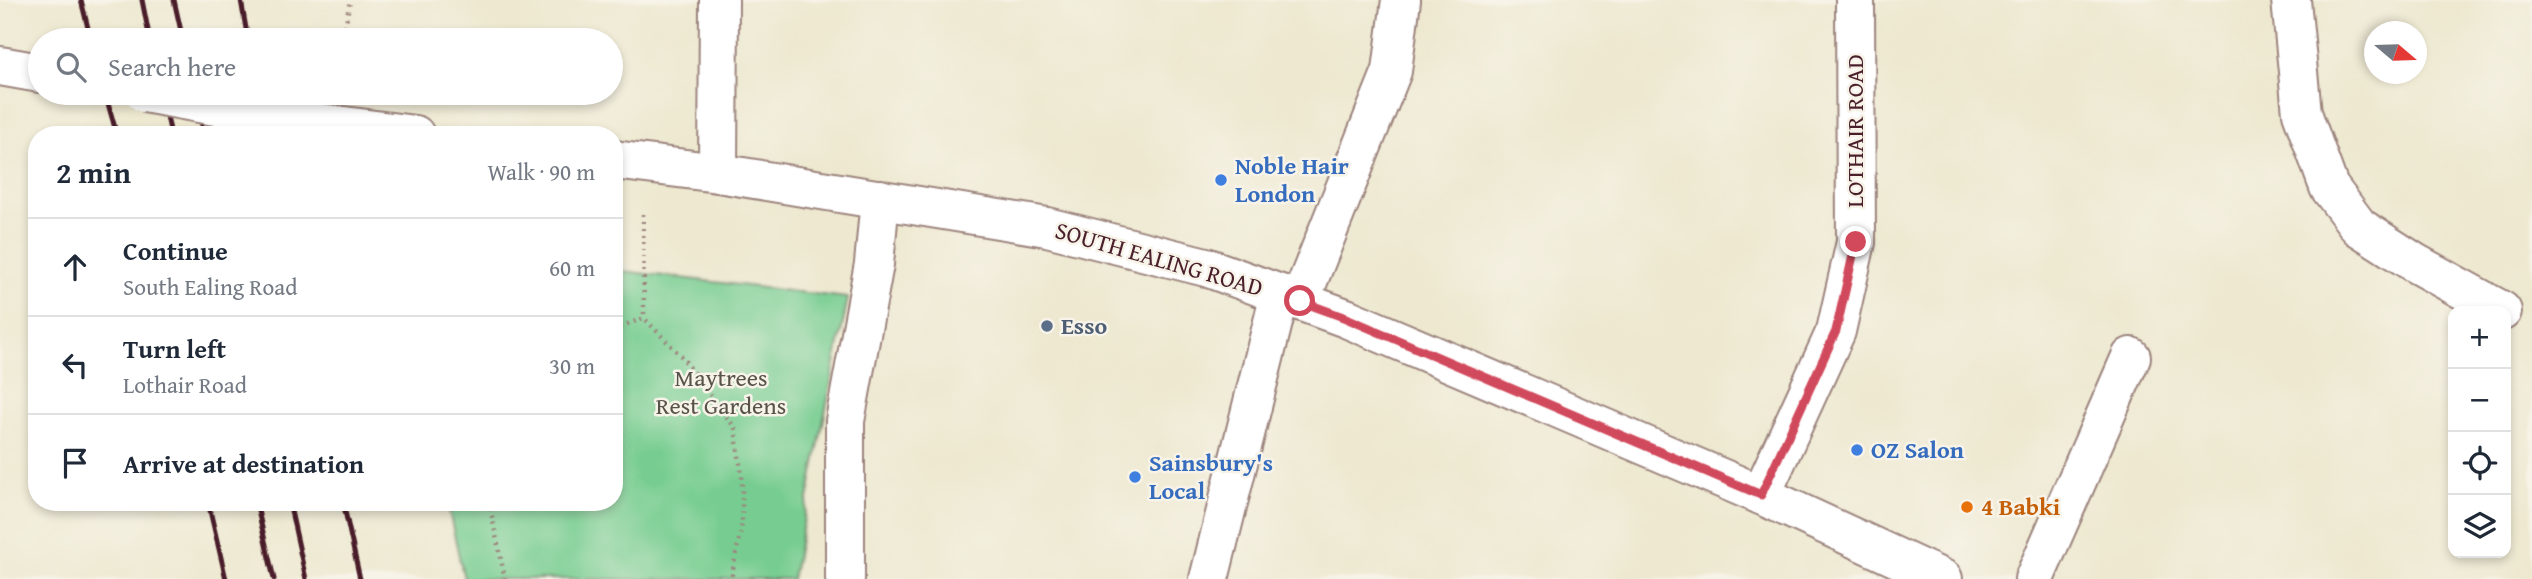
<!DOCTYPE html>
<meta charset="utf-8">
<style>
:root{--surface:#fff;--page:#f6f6f7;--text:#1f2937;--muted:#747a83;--line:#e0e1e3}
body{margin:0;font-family:"Gentium Book Plus",serif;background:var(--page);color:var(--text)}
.controls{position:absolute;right:21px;bottom:21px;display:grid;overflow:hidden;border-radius:14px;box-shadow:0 4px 10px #0003}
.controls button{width:63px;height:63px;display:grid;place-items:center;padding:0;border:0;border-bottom:2px solid var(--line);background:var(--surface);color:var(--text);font:35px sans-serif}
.compass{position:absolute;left:2364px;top:21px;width:63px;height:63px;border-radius:50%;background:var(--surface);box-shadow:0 4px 10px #0003;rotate:109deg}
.stop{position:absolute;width:21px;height:21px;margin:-16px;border:5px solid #d1495b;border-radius:50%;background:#fff}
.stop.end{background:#d1495b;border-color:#fff;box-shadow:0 2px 7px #0008}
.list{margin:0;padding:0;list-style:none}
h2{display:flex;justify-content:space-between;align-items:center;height:91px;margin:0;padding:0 28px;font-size:30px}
h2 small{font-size:23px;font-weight:400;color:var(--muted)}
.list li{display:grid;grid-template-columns:46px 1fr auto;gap:21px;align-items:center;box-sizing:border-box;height:98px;padding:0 28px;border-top:2px solid var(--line)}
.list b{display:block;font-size:26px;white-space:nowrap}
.list p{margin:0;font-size:23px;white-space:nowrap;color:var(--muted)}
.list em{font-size:23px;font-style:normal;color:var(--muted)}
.icon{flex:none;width:38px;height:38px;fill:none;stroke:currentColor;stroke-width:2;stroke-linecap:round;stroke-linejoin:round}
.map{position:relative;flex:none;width:2532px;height:579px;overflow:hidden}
.search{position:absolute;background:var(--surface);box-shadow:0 4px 10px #0003;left:28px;top:28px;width:595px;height:77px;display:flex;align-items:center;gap:18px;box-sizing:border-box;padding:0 24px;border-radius:38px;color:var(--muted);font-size:26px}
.panel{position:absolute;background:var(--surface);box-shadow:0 4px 10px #0003;left:28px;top:126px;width:595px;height:385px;border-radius:28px}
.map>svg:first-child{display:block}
.green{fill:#77cd91;stroke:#60765e;stroke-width:2}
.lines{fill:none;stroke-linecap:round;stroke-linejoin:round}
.minor-casing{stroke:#9c847d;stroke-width:42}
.major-casing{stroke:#9c847d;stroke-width:42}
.path{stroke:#9c847d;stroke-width:4.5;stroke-dasharray:2 5;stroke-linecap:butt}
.minor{stroke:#fff;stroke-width:38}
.major{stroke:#fff;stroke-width:38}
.rail{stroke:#4a1f2b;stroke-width:5}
.major-bridge-casing{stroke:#9c847d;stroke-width:42;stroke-linecap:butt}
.major-bridge{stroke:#fff;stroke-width:38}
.route{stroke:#d1495b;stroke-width:9}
.shop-dot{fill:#3f7fe0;stroke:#f7f3e8;stroke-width:2.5}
.service-dot{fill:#5c6f8a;stroke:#f7f3e8;stroke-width:2.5}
.food-dot{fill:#e8710a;stroke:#f7f3e8;stroke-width:2.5}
.labels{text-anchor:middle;stroke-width:5;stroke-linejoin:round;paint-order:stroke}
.street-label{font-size:24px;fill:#4a1f2b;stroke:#f7f3e8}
.shop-label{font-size:24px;font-weight:bold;fill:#366cbe;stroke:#f7f3e8;text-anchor:start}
.service-label{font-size:24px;font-weight:bold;fill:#4e5e75;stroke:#f7f3e8;text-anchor:start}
.park-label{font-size:24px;fill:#58534a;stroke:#f7f3e8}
.food-label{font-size:24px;font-weight:bold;fill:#c56008;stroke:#f7f3e8;text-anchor:start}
</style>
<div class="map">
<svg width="2532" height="579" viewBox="0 0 2532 579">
<rect width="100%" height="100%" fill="#f7f3e8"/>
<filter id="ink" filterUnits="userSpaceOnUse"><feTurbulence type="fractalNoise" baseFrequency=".0143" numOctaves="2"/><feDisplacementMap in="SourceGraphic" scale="14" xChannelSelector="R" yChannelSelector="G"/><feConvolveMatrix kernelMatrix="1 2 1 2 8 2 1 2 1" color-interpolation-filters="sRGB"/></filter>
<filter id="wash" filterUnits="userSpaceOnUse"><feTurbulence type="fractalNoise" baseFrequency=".00686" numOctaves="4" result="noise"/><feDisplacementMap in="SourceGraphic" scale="28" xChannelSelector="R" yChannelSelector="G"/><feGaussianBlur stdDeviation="1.57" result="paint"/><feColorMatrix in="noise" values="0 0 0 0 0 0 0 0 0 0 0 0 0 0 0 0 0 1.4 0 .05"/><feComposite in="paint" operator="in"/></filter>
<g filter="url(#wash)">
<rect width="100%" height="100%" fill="#ede8cf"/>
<!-- green -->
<path class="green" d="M614,270L848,298L792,579H464L447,502H614Z"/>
</g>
<g filter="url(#ink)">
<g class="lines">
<!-- minor casing -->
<g class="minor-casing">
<g id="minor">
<path d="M2291,0L2302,113L2329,187L2359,227L2415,263L2502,311"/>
<path d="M718,173L719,0"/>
<path d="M1300,301L1392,71L1401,0"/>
<path d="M1761,495L1836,331L1856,242L1855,0"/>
<path d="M845,579V421L874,264L880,199"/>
<path d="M1209,579L1280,294"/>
<path d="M2034,579L2131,357"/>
</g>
</g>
<!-- major casing -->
<g class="major-casing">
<g id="major">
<path d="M0,66L40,73"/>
<path d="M281,118L415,135"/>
<path d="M614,160L718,173L1047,227L1206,267L1346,318L1761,495L1943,579"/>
</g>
</g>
<!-- path -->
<g class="path">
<path d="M343,40L350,0"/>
<path d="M643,214L644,318"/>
<path d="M614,329L644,318L682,357L735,428L742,477V524L731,579"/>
<path d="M489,502L505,579"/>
</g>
<!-- minor -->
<use href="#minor" class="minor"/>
<!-- major -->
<use href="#major" class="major"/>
<!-- rail -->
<g class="rail">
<path d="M81,0L91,40"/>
<path d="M142,0L150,40"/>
<path d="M174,0L183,40"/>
<path d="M241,0L248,40"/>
<path d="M105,93L117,135"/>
<path d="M162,93L171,135"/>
<path d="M195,93L204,135"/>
<path d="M258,93L266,135"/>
<path d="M208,502L226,579"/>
<path d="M256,502L274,579"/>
<path d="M289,502L306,579"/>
<path d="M343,502L360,579"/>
</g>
<!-- major-bridge casing -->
<g class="major-bridge-casing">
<path id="major-bridge" d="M145,93L281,118"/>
</g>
<!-- major-bridge -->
<use href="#major-bridge" class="major-bridge"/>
</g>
</g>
<g class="lines" filter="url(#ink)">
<!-- route -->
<path class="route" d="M1300,301L1346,318L1761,495L1836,331L1856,242"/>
</g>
<!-- markers -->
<g class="shop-dot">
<circle cx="1221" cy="180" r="7"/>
<circle cx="1857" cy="450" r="7"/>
<circle cx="1135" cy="477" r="7"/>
</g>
<circle class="service-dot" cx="1047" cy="326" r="7"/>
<circle class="food-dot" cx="1967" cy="507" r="7"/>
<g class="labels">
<!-- street labels -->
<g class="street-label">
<text transform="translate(1855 131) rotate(-90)" y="8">LOTHAIR ROAD</text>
<text transform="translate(1159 259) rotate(16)" y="8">SOUTH EALING ROAD</text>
</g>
<!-- shop labels -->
<g class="shop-label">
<text x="1235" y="174">Noble Hair<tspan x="1235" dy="28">London</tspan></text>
<text x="1871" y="458">OZ Salon</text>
<text x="1149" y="471">Sainsbury's<tspan x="1149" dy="28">Local</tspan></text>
</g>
<!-- service labels -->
<g class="service-label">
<text x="1061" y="334">Esso</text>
</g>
<!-- park labels -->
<g class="park-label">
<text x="721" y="386">Maytrees<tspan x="721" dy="28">Rest Gardens</tspan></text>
</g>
<!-- food labels -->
<g class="food-label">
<text x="1981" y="515">4 Babki</text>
</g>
</g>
</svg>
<div class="controls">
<button>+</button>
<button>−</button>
<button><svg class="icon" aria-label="locate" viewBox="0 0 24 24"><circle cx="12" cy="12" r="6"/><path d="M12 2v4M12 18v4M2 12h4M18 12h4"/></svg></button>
<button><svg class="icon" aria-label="layers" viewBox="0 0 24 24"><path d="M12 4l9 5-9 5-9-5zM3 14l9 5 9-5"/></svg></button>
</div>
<svg class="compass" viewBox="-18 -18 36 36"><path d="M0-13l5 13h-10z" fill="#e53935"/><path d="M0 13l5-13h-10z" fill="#747a83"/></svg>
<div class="stop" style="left:1300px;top:301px"></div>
<div class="stop end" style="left:1856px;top:242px"></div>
<div class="search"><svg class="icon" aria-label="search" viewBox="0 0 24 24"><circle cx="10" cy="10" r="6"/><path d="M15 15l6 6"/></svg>Search here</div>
<section class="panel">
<h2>2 min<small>Walk · 90 m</small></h2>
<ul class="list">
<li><svg class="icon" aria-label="ahead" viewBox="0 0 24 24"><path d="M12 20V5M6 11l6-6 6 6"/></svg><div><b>Continue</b><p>South Ealing Road</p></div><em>60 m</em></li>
<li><svg class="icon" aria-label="left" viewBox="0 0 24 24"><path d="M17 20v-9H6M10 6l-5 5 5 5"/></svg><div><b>Turn left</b><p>Lothair Road</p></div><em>30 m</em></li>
<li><svg class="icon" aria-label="arrive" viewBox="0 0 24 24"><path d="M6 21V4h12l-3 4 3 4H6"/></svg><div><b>Arrive at destination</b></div></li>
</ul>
</section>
</div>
